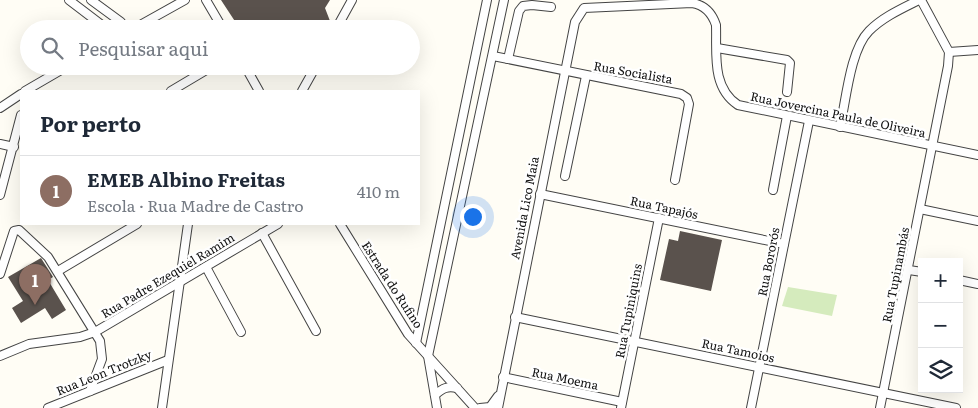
<!DOCTYPE html>
<html lang="pt">
<meta charset="utf-8">
<style>
:root{--surface:#fff;--page:#f2f2f3;--text:#1f2937;--muted:#747a83;--line:#e0e1e3;--accent:#7c3aed}
body{margin:0;font-family:Literata,serif;background:var(--page);color:var(--text)}
.controls{position:absolute;right:15px;bottom:15px;display:grid;overflow:hidden;border-radius:0px;box-shadow:0 5px 20px #0002}
.controls button{width:45px;height:45px;display:grid;place-items:center;padding:0;border:0;border-bottom:1px solid var(--line);background:var(--surface);color:var(--text);font:25px sans-serif}
.you{position:absolute;left:472px;top:216px;width:18px;height:18px;margin:-12px;border:4px solid #fff;border-radius:50%;background:#1a73e8;box-shadow:0 0 0 8px #1a73e833}
.badge{display:grid;place-items:center;width:32px;height:32px;border-radius:50%;background:var(--accent);color:#fff;font-size:16px;font-weight:700}
.pin{position:absolute;translate:-50% -41px;filter:drop-shadow(0 1px 2px #0008)}
.pin::after{content:'';position:absolute;top:26px;width:18px;height:15px;background:inherit;clip-path:polygon(0 0,100% 0,50% 100%)}
.list{margin:0;padding:0;list-style:none}
h2{display:flex;justify-content:space-between;align-items:center;height:65px;margin:0;padding:0 20px;font-size:21px}
h2 small{font-size:16px;font-weight:400;color:var(--muted)}
.list li{display:grid;grid-template-columns:32px 1fr auto;gap:15px;align-items:center;box-sizing:border-box;height:70px;padding:0 20px;border-top:1px solid var(--line)}
.list b{display:block;font-size:19px;white-space:nowrap}
.list p{margin:0;font-size:16px;white-space:nowrap;color:var(--muted)}
.list em{font-size:16px;font-style:normal;color:var(--muted)}
.icon{flex:none;width:28px;height:28px;fill:none;stroke:currentColor;stroke-width:2;stroke-linecap:round;stroke-linejoin:round}
.map{position:relative;flex:none;width:978px;height:408px;overflow:hidden}
.search{position:absolute;background:var(--surface);box-shadow:0 5px 20px #0002;left:20px;top:20px;width:400px;height:55px;display:flex;align-items:center;gap:12px;box-sizing:border-box;padding:0 18px;border-radius:28px;color:var(--muted);font-size:19px}
.panel{position:absolute;background:var(--surface);box-shadow:0 5px 20px #0002;left:20px;top:90px;width:400px;height:135px;border-radius:0px}
.map>svg:first-child{display:block}
.green{fill:#d5ebbd}
.building{fill:#5a524d}
.lines{fill:none;stroke-linecap:round;stroke-linejoin:round}
.minor-casing{stroke:#444;stroke-width:10}
.minor{stroke:#fff;stroke-width:8}
.labels{text-anchor:middle;stroke-width:5;stroke-linejoin:round;paint-order:stroke}
.street-label{font-size:12px;fill:#111;stroke:#fff}
</style>
<div class="map">
<svg width="978" height="408" viewBox="0 0 978 408">
<rect width="100%" height="100%" fill="#fffdf5"/>
<!-- green -->
<path class="green" d="M788,287L837,295L832,316L782,306Z"/>
<!-- building -->
<g class="building">
<path d="M221,0H330L325,8L330,21L326,29H240Z"/>
<path d="M680,231L722,240L711,291L660,280L669,239L678,241Z"/>
<path d="M41,258L53,277L48,280L66,310L52,319L45,308L21,323L12,308L23,301L8,277Z"/>
</g>
<g class="lines">
<!-- minor casing -->
<g class="minor-casing">
<g id="minor">
<path d="M69,0L107,29"/>
<path d="M91,0L121,22"/>
<path d="M206,0L223,29"/>
<path d="M133,29L185,0"/>
<path d="M336,29L352,0"/>
<path d="M717,48L787,60L790,63L787,92"/>
<path d="M949,52L978,50"/>
<path d="M493,56L681,94L687,98L689,104L675,180"/>
<path d="M508,59L519,11L523,6L532,5L551,7"/>
<path d="M245,66L259,91"/>
<path d="M25,91L68,66"/>
<path d="M171,91L213,66"/>
<path d="M302,91L316,66"/>
<path d="M0,108L21,94"/>
<path d="M840,127C846,101 850,50 869,31C883,17 901,9 919,0"/>
<path d="M0,144L14,147"/>
<path d="M565,176L586,76"/>
<path d="M773,190L787,116"/>
<path d="M540,194L784,244"/>
<path d="M0,195L21,115"/>
<path d="M920,209L978,221"/>
<path d="M340,224L408,334L475,408"/>
<path d="M262,233L316,331"/>
<path d="M206,267L241,332"/>
<path d="M909,270L922,272"/>
<path d="M58,271L137,224"/>
<path d="M0,274L14,231L19,230L48,257L100,341L102,359L90,391"/>
<path d="M959,280L978,284"/>
<path d="M515,317L956,408"/>
<path d="M416,343L487,0"/>
<path d="M0,356L29,344L80,337L95,332L278,224"/>
<path d="M503,377L622,402"/>
<path d="M435,395C443,388 447,386 457,388"/>
<path d="M48,408L168,360"/>
<path d="M162,408L188,224"/>
<path d="M437,408L428,356L504,0"/>
<path d="M480,408L490,407L498,396"/>
<path d="M498,408L575,22L584,8L692,3C705,5 712,13 716,25C717,53 711,87 738,105L978,155"/>
<path d="M621,408L659,218"/>
<path d="M751,408L809,121"/>
<path d="M880,408L948,66L949,52L921,0"/>
</g>
</g>
<!-- minor -->
<use href="#minor" class="minor"/>
</g>
<g class="labels">
<!-- street labels -->
<g class="street-label">
<text transform="translate(633 73) rotate(10)" y="4">Rua Socialista</text>
<text transform="translate(838 115) rotate(12)" y="4">Rua Jovercina Paula de Oliveira</text>
<text transform="translate(525 208) rotate(-79)" y="4">Avenida Lico Maia</text>
<text transform="translate(664 208) rotate(12)" y="4">Rua Tapajós</text>
<text transform="translate(769 262) rotate(-79)" y="4">Rua Bororós</text>
<text transform="translate(896 275) rotate(-79)" y="4">Rua Tupinambás</text>
<text transform="translate(168 276) rotate(-31)" y="4">Rua Padre Ezequiel Ramim</text>
<text transform="translate(392 285) rotate(57)" y="4">Estrada do Rufino</text>
<text transform="translate(629 311) rotate(-79)" y="4">Rua Tupiniquins</text>
<text transform="translate(738 351) rotate(12)" y="4">Rua Tamoios</text>
<text transform="translate(104 373) rotate(-22)" y="4">Rua Leon Trotzky</text>
<text transform="translate(565 379) rotate(12)" y="4">Rua Moema</text>
</g>
</g>
</svg>
<div class="controls">
<button>+</button>
<button>−</button>
<button><svg class="icon" aria-label="layers" viewBox="0 0 24 24"><path d="M12 4l9 5-9 5-9-5zM3 14l9 5 9-5"/></svg></button>
</div>
<div class="you"></div>
<div class="pin badge" style="left:35px;top:305px;background:#8d6e63">1</div>
<div class="search"><svg class="icon" aria-label="search" viewBox="0 0 24 24"><circle cx="10" cy="10" r="6"/><path d="M15 15l6 6"/></svg>Pesquisar aqui</div>
<section class="panel">
<h2>Por perto<small></small></h2>
<ul class="list">
<li><span class="badge" style="background:#8d6e63">1</span><div><b>EMEB Albino Freitas</b><p>Escola · Rua Madre de Castro</p></div><em>410 m</em></li>
</ul>
</section>
</div>
